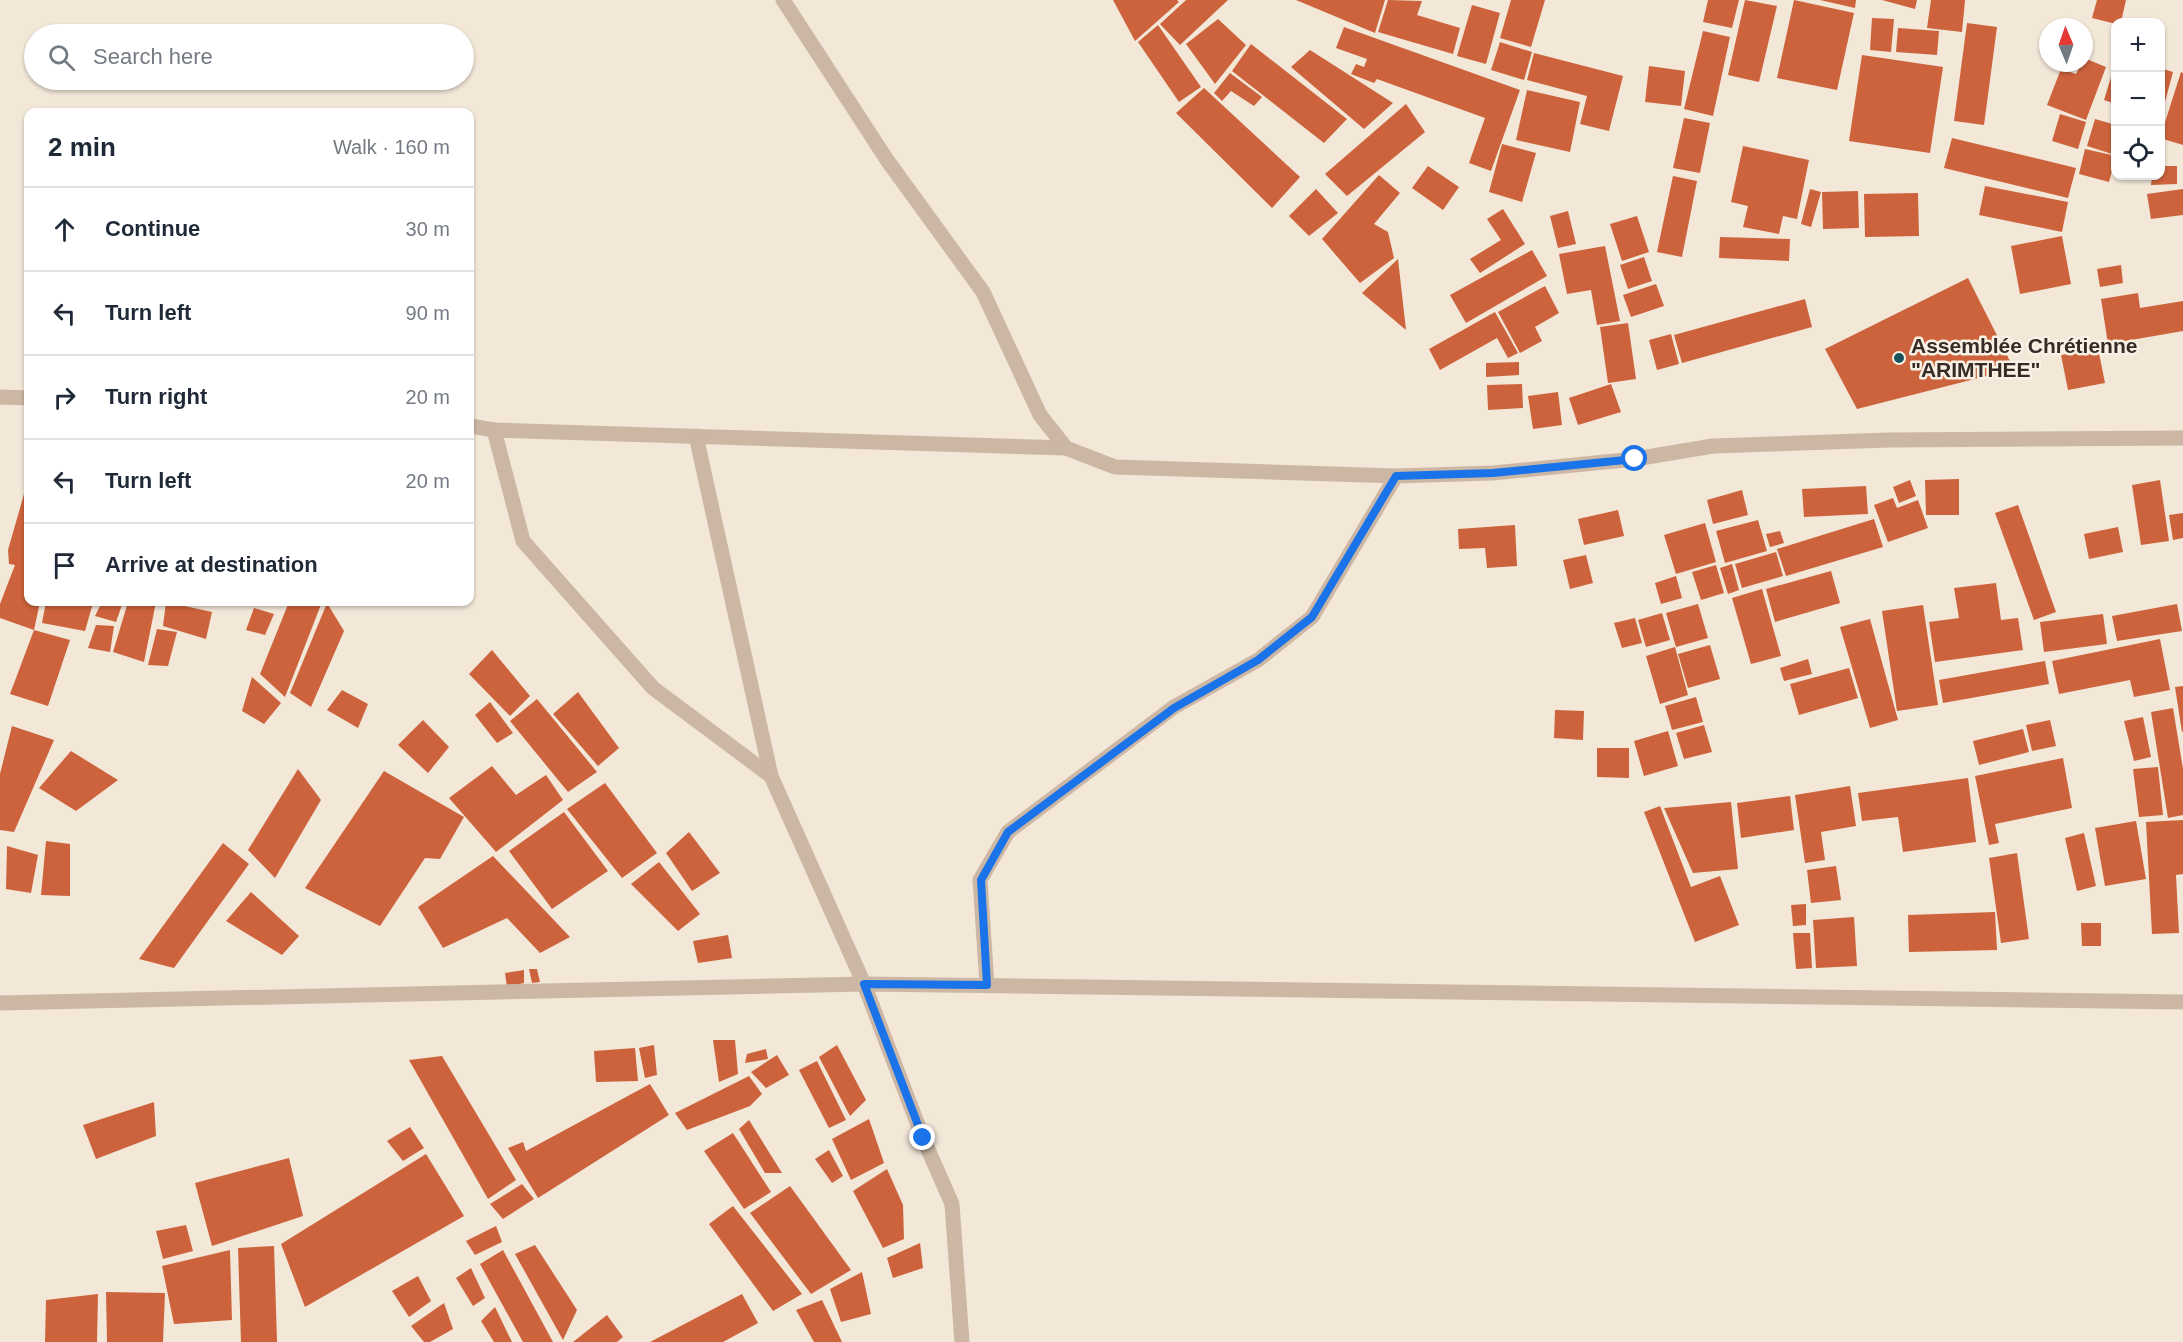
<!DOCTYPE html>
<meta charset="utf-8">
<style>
:root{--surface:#fff;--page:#f2f2f3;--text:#1f2937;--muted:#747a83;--line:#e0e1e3}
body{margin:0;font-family:Helvetica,sans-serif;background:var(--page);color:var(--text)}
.controls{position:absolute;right:18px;top:18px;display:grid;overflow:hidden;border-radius:12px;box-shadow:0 2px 4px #0004}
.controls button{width:54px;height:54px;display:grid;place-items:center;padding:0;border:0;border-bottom:2px solid var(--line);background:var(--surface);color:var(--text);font:30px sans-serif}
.compass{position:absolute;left:2039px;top:18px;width:54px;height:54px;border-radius:50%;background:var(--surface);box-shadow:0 2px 4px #0004;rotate:358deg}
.stop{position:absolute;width:18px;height:18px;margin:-14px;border:4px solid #1a73e8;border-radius:50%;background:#fff}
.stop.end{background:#1a73e8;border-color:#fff;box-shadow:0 2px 6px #0008}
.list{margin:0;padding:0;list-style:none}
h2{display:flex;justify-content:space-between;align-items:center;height:78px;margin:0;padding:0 24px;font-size:26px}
h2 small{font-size:20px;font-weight:400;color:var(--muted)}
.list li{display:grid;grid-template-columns:39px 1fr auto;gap:18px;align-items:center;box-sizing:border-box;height:84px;padding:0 24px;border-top:2px solid var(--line)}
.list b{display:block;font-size:22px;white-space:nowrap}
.list em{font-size:20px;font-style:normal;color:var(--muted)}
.icon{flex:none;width:33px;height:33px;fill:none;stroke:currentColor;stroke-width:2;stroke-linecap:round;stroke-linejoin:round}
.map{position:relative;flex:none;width:2183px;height:1342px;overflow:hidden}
.search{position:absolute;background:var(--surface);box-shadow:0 2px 4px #0004;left:24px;top:24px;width:450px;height:66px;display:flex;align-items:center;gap:15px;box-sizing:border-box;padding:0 21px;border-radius:33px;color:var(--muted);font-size:22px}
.panel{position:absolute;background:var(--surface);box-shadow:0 2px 4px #0004;left:24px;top:108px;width:450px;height:498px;border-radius:12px}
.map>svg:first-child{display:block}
.building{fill:#cd633c}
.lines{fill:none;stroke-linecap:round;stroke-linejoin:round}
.street{stroke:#cbb7a4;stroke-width:15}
.route{stroke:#1a73e8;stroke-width:8}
.poi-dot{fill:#19545a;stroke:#faf1e5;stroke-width:2}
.labels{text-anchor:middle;stroke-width:5;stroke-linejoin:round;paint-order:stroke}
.poi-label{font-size:21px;font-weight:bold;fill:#362b26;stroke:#faf1e5;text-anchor:start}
</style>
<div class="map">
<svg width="2183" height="1342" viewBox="0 0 2183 1342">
<rect width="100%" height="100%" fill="#f3e7d8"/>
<!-- building -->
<g class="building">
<path d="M1113,0H1177L1179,2L1135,41Z"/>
<path d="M1186,0H1228L1180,45L1160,24Z"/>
<path d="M1296,0H1385L1375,33Z"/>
<path d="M1388,0L1422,1L1417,15L1460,28L1453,54L1378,32Z"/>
<path d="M1511,0H1545L1531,47L1500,38Z"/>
<path d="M1708,0H1739L1732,28L1703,22Z"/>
<path d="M1745,0L1777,6L1759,82L1728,75Z"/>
<path d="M1794,0L1854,13L1837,90L1777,78Z"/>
<path d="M1820,0H1856L1855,8Z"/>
<path d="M1882,0H1917L1915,9Z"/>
<path d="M1931,0H1965L1962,32L1927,28Z"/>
<path d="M2097,0H2126L2121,22L2116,24L2092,18Z"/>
<path d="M1472,5L1500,13L1486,64L1457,56Z"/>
<path d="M1872,18L1894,19L1891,52L1870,50Z"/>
<path d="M1218,19L1246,45L1215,84L1186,44Z"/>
<path d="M1967,23L1997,27L1984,125L1954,121Z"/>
<path d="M1158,25L1201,87L1179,102L1138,42Z"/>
<path d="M1344,27L1520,90L1491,171L1469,163L1485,118L1377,79L1374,83L1351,74L1356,64L1364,67L1367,59L1336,48Z"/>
<path d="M1898,28L1939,31L1937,55L1896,52Z"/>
<path d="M1703,31L1730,37L1713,116L1684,109Z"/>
<path d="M1500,42L1532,52L1524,80L1491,70Z"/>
<path d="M1251,44L1347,119L1324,143L1232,71Z"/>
<path d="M1310,50L1393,103L1364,129L1291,67Z"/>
<path d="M1534,53L1623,76L1609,131L1580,124L1587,96L1527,80Z"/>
<path d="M1862,55L1943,67L1930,153L1849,141Z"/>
<path d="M2084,58L2106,67L2086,120L2047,105L2061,69L2076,74Z"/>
<path d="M2115,64H2116V104L2104,100Z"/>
<path d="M1649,66L1685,71L1681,106L1645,102Z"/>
<path d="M2160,68L2173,72L2161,117L2160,116Z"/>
<path d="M2181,72L2183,73V145L2160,138Z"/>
<path d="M1230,73L1262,97L1254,106L1231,91L1222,101L1214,93Z"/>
<path d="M1204,88L1300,177L1272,208L1176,113Z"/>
<path d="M1527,90L1580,102L1570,152L1516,140Z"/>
<path d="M1406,104L1425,132L1347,196L1325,174Z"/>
<path d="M2060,114L2086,122L2078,149L2052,141Z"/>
<path d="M1684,118L1710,123L1700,173L1673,168Z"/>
<path d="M2095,119L2116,125L2112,154L2087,146Z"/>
<path d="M1952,138L2076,168L2068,198L1944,168Z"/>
<path d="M1502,144L1536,153L1522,202L1489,192Z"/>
<path d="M1743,146L1809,160L1797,219L1783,216L1779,234L1743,227L1748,206L1731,202Z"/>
<path d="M2085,149L2116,156L2109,182L2079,174Z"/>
<path d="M1428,166L1459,187L1443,210L1412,188Z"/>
<path d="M2160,166H2177V184L2151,185L2152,176H2160Z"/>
<path d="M1379,175L1400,193L1374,224L1388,232L1394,258L1360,283L1322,239Z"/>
<path d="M1673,176L1697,181L1682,257L1657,252Z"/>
<path d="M1985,186L2068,202L2062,232L1979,215Z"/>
<path d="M1316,189L1338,213L1309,236L1289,216Z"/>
<path d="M1810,189L1821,192L1811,227L1801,224Z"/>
<path d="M2183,189V215L2151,219L2147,194Z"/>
<path d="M1858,191L1859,228L1823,229L1822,192Z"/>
<path d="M1918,193L1919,236L1865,237L1864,194Z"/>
<path d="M1503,209L1525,244L1480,273L1470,259L1501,240L1487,219Z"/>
<path d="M1568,211L1576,244L1558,248L1550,216Z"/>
<path d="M1637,216L1649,252L1622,261L1610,224Z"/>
<path d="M2062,236L2071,284L2020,294L2011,246Z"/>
<path d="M1720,237L1790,239L1789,261L1719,258Z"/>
<path d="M1605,246L1620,321L1597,325L1591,290L1567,294L1559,254Z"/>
<path d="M1532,250L1547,276L1466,323L1450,295Z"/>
<path d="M1644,257L1652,281L1628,289L1620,265Z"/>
<path d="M1398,259L1406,330L1362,293Z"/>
<path d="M2121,265L2123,283L2100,287L2097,269Z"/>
<path d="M1968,278L2014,369L1857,409L1825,349Z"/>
<path d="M1656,284L1664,306L1631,317L1623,295Z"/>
<path d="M1545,286L1559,313L1535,327L1542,341L1520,353L1498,312Z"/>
<path d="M2138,293L2140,308L2183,301V331L2108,344L2101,299Z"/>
<path d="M1805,299L1812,327L1682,363L1674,335Z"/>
<path d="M1495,312L1518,353L1508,358L1497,338L1440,370L1429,349Z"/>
<path d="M1628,323L1636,379L1608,383L1600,327Z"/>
<path d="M1671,334L1679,364L1657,370L1649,340Z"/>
<path d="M2098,348L2105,383L2068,390L2061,355Z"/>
<path d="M1519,362V375L1486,377V363Z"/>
<path d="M1522,384L1523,408L1488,410L1487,385Z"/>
<path d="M1611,384L1621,412L1578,425L1569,398Z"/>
<path d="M1558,392L1562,425L1533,429L1528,396Z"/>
<path d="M1959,479V515H1926L1925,480Z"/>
<path d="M28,480V602H40L34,630L0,618V604L15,565L9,564L8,550Z"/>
<path d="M1910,480L1916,496L1899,503L1893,487Z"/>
<path d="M2160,480L2169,541L2141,545L2132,485Z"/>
<path d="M1866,486L1868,514L1804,517L1802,489Z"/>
<path d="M1742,490L1748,515L1713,524L1707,500Z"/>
<path d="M1893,498L1897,508L1918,500L1928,528L1888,542L1874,505Z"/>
<path d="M2018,505L2056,612L2034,620L1995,513Z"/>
<path d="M1618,510L1624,536L1584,545L1578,519Z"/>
<path d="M2183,513V538L2173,540L2169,515Z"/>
<path d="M1874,519L1883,547L1786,576L1777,549Z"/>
<path d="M1758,520L1767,551L1725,563L1716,531Z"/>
<path d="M1705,523L1716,562L1676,574L1664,535Z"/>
<path d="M1515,525L1517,566L1487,568L1485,548L1459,549L1458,529Z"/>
<path d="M2118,527L2123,552L2089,559L2084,534Z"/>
<path d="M1780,531L1784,543L1770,547L1766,534Z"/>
<path d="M1776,552L1783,576L1742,588L1735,564Z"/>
<path d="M1586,555L1593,583L1570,589L1563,560Z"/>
<path d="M1732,564L1739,590L1728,594L1720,568Z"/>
<path d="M1716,565L1724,593L1701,600L1692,572Z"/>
<path d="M1831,571L1840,603L1775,622L1766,589Z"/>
<path d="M1676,576L1682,598L1661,604L1655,583Z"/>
<path d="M1996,583L2001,620L2018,618L2023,650L1935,662L1929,622L1959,618L1954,588Z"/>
<path d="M1762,589L1781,656L1751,664L1732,598Z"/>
<path d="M46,602L93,603L85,631L42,623Z"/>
<path d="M102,602H123L116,622L95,616Z"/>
<path d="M128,602H156L144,662L113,652Z"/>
<path d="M166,602L212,612L206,639L163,626Z"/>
<path d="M289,602H322L285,697L260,674Z"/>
<path d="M327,603L344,631L311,707L290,693Z"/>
<path d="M1698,604L1708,638L1676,647L1666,613Z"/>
<path d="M2177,604L2182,631L2117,641L2112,616Z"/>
<path d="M1923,605L1938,705L1897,711L1882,611Z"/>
<path d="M254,608L274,614L265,635L246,630Z"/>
<path d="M1662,613L1670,640L1646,647L1638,620Z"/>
<path d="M2103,614L2107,644L2044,652L2040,622Z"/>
<path d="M1635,618L1642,643L1622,648L1614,623Z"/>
<path d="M1870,619L1898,720L1870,728L1840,627Z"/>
<path d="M96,625L114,626L110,652L88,648Z"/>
<path d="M157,629L177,632L168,666L148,665Z"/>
<path d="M34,630L70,640L48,706L10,694Z"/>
<path d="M2160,639L2170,690L2134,697L2130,680L2059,694L2052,661Z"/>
<path d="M1710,645L1720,679L1688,688L1678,654Z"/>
<path d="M1675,647L1688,695L1660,704L1646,656Z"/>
<path d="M492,650L530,696L510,716L469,674Z"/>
<path d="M1808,659L1812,674L1784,681L1780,668Z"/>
<path d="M2045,661L2049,684L1943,703L1939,680Z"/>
<path d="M1849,668L1858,698L1799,715L1790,684Z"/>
<path d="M252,677L281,703L264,724L242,711Z"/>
<path d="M2183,686V732H2182L2175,687Z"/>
<path d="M342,690L368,704L358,728L327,710Z"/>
<path d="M578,692L619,748L598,766L553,714Z"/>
<path d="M1696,697L1703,722L1672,730L1665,706Z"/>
<path d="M537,699L597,772L568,792L510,721Z"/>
<path d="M490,702L513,733L497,743L475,715Z"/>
<path d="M2173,708L2183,769V815L2168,818L2151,712Z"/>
<path d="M1555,710L1584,711L1583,740L1554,738Z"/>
<path d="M2143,717L2151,757L2134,761L2124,721Z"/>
<path d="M423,720L449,747L428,773L398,745Z"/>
<path d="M2050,720L2056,746L2032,751L2026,725Z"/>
<path d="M1704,725L1712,752L1684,759L1676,733Z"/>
<path d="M12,726L54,740L14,832L0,830V774Z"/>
<path d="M2023,729L2029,752L1979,765L1973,741Z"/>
<path d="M1668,731L1678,766L1644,776L1634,741Z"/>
<path d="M1597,748H1629V778L1597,777Z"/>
<path d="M71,751L118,780L76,811L39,788Z"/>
<path d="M2063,758L2072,808L1995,824L1999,843L1989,845L1975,776Z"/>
<path d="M492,766L516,795L546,775L563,800L496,852L449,798Z"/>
<path d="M2158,767L2163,815L2139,817L2133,769Z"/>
<path d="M298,769L321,800L275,878L248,850Z"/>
<path d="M384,771L464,817L440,859L425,858L380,926L305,888Z"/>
<path d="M1968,778L1976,842L1903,852L1898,817L1862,821L1858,793Z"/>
<path d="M605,783L657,853L622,878L567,809Z"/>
<path d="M1850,786L1856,826L1821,832L1825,860L1805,863L1795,795Z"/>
<path d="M1790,796L1794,830L1741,838L1737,803Z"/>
<path d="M1731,802L1738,869L1693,873L1664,808Z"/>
<path d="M1660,806L1691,887L1720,876L1739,925L1695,942L1644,812Z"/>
<path d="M564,812L608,871L552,909L509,851Z"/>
<path d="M2183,820V874L2176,875L2179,933L2152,934L2146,822Z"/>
<path d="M2136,821L2146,879L2105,886L2095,828Z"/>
<path d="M689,832L720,873L692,891L666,853Z"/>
<path d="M2084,833L2096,886L2077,891L2065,838Z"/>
<path d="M46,841L70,844V896L41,895Z"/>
<path d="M223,843L249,864L174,968L139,959Z"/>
<path d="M7,846L38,855L31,893L6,889Z"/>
<path d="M2017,853L2029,939L2001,943L1989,858Z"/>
<path d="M493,856L570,937L540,953L507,918L443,948L418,907Z"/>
<path d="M659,862L700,914L678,931L631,884Z"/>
<path d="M1836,866L1841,900L1811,903L1807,870Z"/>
<path d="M251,892L299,936L282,955L226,921Z"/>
<path d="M1806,904V925L1793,926L1791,905Z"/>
<path d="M1995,912L1997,950L1909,952L1908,915Z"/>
<path d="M1854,917L1857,966L1816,968L1813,920Z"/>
<path d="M2081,923H2101V946H2082Z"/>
<path d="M1793,933H1810L1812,968L1796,969Z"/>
<path d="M728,935L732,958L698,963L693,941Z"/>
<path d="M529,969H537L540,982L532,983Z"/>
<path d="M524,970V983L507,987L505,973Z"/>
<path d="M713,1040H735L738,1074L719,1082Z"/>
<path d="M654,1045L657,1075L645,1078L639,1048Z"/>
<path d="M837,1045L866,1100L850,1116L819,1057Z"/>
<path d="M635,1048L638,1081L596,1082L594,1051Z"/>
<path d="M766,1049L768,1059L745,1063L747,1054Z"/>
<path d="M777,1055L789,1075L766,1088L751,1072Z"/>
<path d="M442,1056L516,1180L488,1199L409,1060Z"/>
<path d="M817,1061L846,1120L829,1128L799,1070Z"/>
<path d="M749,1076L762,1094L750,1106L687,1130L675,1113Z"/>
<path d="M650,1084L669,1115L538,1198L508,1148L523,1142L526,1151Z"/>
<path d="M154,1102L156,1136L96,1159L83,1125Z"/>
<path d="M869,1119L884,1163L851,1180L832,1139Z"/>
<path d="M749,1120L782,1173H765L739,1129Z"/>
<path d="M410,1127L424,1148L403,1161L387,1141Z"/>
<path d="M733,1133L771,1192L744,1209L704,1151Z"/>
<path d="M829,1150L843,1176L832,1183L815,1159Z"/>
<path d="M426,1154L464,1216L305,1307L281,1244Z"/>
<path d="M289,1158L303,1216L212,1246L195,1183Z"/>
<path d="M887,1169L903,1205L904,1239L883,1248L853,1191Z"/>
<path d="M522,1184L534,1199L503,1219L490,1204Z"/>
<path d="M790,1186L851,1270L811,1294L750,1213Z"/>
<path d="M733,1206L802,1294L773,1311L709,1224Z"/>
<path d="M186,1225L193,1251L163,1259L156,1231Z"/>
<path d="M496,1226L502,1242L475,1255L466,1241Z"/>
<path d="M920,1243L923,1268L893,1278L887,1258Z"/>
<path d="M535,1245L577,1310L563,1340L515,1254Z"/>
<path d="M274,1246L277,1342H241L238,1248Z"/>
<path d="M230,1250L232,1320L174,1324L162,1266Z"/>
<path d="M503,1250L553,1342H523L480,1264Z"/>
<path d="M471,1268L485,1298L473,1306L456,1278Z"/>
<path d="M862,1272L871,1314L841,1322L830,1289Z"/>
<path d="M418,1276L431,1301L409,1317L392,1291Z"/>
<path d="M106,1292L165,1293L163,1342H107Z"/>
<path d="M98,1294L97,1342H45L46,1300Z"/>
<path d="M742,1294L758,1323L723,1342H650Z"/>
<path d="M822,1300L842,1342H814L796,1310Z"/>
<path d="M444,1303L453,1329L430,1342H424L411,1326Z"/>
<path d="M495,1307L512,1342H494L481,1321Z"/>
<path d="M607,1315L623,1337L617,1342H573Z"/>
</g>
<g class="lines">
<!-- street -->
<g class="street">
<path d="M783,0L887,160L983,292L1040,415L1066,448L1115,467L1396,476L1493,473L1635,459L1713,446L1889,440L2183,438"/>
<path d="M0,397L28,398"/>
<path d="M470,426L494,430L523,541L653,688L771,776L864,984L923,1138L952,1204L962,1342"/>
<path d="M494,430L1066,448"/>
<path d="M696,436L771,776"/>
<path d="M987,985L980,880L1008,832L1174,707L1258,660L1312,617L1396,476"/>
<path d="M0,1003L864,984L2183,1002"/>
</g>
</g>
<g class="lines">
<!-- route -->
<path class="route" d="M923,1138L864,984L987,985L981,880L1008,832L1174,708L1258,660L1312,617L1396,476L1493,473L1635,459"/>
</g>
<!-- markers -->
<circle class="poi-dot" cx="1899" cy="358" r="6"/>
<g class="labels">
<!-- poi labels -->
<g class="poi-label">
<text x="1911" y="353">Assemblée Chrétienne<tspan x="1911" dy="24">"ARIMTHEE"</tspan></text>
</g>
</g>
</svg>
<div class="controls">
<button>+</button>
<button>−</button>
<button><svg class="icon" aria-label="locate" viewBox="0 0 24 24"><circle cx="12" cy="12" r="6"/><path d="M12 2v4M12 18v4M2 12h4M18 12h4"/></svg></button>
</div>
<svg class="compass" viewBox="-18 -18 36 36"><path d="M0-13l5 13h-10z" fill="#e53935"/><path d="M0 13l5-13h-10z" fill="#747a83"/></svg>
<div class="stop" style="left:1635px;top:459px"></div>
<div class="stop end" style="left:923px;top:1138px"></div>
<div class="search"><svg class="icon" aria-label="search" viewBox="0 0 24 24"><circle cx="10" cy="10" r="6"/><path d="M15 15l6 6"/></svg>Search here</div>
<section class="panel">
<h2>2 min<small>Walk · 160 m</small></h2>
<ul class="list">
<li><svg class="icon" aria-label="ahead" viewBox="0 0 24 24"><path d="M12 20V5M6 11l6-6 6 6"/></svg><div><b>Continue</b></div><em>30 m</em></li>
<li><svg class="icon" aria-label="left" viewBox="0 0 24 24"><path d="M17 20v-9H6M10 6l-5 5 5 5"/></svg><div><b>Turn left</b></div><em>90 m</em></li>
<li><svg class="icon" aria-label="right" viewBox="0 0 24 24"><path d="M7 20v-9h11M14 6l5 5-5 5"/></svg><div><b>Turn right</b></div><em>20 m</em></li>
<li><svg class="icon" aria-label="left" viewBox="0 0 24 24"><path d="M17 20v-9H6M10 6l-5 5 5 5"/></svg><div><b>Turn left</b></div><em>20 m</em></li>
<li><svg class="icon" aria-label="arrive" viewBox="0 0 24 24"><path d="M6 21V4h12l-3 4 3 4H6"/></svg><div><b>Arrive at destination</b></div></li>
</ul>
</section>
</div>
